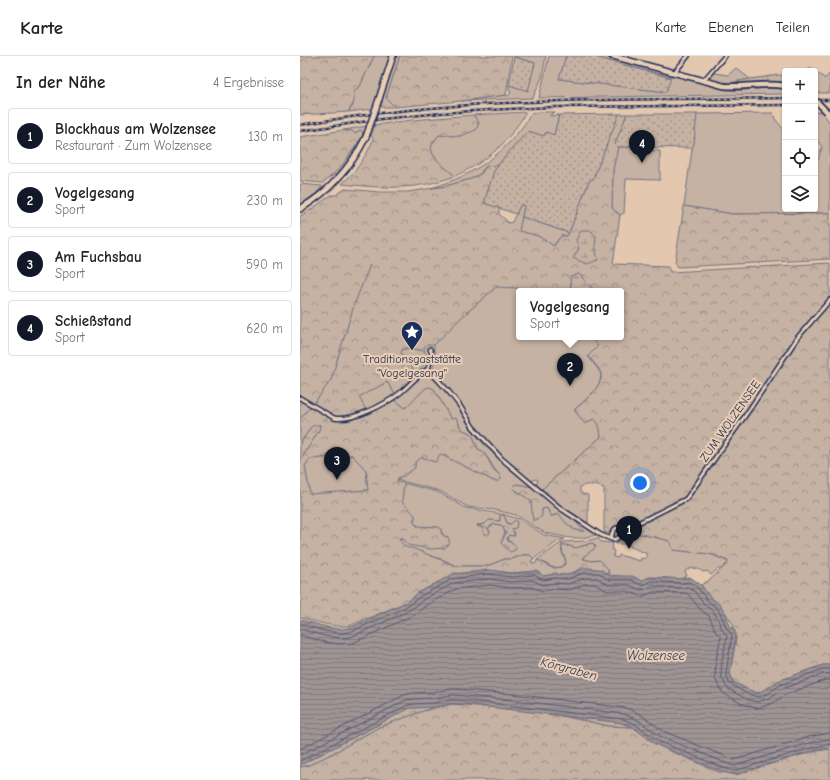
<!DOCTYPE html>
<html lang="de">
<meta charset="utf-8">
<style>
:root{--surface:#fff;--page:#f2f2f2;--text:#222;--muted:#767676;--line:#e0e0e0;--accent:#111827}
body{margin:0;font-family:"Comic Neue",sans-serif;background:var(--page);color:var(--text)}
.controls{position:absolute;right:12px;top:12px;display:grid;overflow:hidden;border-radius:4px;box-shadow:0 1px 3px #0004}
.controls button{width:36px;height:36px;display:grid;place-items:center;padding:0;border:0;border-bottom:1px solid var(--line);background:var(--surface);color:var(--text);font:20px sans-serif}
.you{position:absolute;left:340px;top:427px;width:14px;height:14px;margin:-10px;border:3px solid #fff;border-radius:50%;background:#1a73e8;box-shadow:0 0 0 6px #1a73e833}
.badge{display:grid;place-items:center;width:26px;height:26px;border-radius:50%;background:var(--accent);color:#fff;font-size:13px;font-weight:700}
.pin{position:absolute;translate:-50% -33px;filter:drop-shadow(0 1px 2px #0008)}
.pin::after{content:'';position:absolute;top:21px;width:14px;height:12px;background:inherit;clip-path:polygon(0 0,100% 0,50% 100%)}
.popup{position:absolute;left:216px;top:232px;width:108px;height:52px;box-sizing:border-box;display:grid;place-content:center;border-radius:4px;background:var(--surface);filter:drop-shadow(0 1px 3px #0005);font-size:13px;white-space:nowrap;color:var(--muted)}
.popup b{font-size:15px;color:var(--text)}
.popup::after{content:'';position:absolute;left:50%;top:100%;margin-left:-8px;border:8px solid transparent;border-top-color:var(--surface)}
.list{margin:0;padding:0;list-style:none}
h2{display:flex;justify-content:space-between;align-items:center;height:52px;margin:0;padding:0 16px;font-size:17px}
h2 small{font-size:13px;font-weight:400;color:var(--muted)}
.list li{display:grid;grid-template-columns:26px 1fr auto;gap:12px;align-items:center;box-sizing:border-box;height:56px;margin:0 8px 8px;padding:0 8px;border:1px solid var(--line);border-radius:4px}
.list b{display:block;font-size:15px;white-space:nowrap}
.list p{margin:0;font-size:13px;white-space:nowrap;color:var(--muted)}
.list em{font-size:13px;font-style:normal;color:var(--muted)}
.icon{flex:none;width:22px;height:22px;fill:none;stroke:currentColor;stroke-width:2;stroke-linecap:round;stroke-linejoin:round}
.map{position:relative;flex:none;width:530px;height:724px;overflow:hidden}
header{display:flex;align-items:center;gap:24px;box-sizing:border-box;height:56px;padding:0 20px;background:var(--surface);border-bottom:1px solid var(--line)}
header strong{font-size:19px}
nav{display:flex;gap:22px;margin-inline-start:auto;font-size:14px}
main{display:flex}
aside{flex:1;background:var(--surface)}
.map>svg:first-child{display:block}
.green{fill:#c5b2a3;stroke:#707080}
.forest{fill:url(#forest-crowns);stroke:#707080;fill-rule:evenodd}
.wetland{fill:url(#wetland-marsh);stroke:#707080}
.garden{fill:url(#garden-dots);stroke:#707080}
.water{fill:url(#water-rules);stroke:#6a6c7e}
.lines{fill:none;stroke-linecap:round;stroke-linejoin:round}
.shore{stroke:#505774;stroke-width:1}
.stream{stroke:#6a6c7e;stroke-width:1}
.street-casing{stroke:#1b2f5e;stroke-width:6}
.secondary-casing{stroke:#1b2f5e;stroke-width:8}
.primary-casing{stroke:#1b2f5e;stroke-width:8}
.street{stroke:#ebceb2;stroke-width:3}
.secondary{stroke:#ebceb2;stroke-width:4.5}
.primary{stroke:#ebceb2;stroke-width:5}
.rail-casing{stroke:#1b2f5e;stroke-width:2.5}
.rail{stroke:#ebceb2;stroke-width:1;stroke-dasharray:3;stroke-linecap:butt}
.secondary-bridge-casing{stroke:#1b2f5e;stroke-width:8;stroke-linecap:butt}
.primary-bridge-casing{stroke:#1b2f5e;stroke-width:8;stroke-linecap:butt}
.secondary-bridge{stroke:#ebceb2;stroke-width:4.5}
.primary-bridge{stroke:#ebceb2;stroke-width:5}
.labels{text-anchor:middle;stroke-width:4;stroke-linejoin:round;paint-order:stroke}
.poi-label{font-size:12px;fill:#1b2f5e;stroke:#ebceb2}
.street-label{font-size:12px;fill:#1b2f5e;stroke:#ebceb2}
.water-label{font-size:13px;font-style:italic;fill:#2f3e66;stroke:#ebceb2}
</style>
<header>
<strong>Karte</strong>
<nav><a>Karte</a><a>Ebenen</a><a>Teilen</a></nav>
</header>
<main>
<aside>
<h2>In der Nähe<small>4 Ergebnisse</small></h2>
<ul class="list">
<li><span class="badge">1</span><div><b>Blockhaus am Wolzensee</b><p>Restaurant · Zum Wolzensee</p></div><em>130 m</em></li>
<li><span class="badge">2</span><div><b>Vogelgesang</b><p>Sport</p></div><em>230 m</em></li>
<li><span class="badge">3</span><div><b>Am Fuchsbau</b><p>Sport</p></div><em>590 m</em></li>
<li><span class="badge">4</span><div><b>Schießstand</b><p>Sport</p></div><em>620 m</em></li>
</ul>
</aside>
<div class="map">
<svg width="530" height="724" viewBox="0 0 530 724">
<defs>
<pattern id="forest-crowns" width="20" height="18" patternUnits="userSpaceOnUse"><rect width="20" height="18" fill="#c5b2a3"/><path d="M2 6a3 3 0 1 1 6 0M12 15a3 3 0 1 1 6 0" fill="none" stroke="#9f9188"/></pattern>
<pattern id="wetland-marsh" width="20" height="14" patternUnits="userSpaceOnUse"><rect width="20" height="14" fill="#c5b2a3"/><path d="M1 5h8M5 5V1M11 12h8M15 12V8" fill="none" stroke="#9f9188"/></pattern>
<pattern id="garden-dots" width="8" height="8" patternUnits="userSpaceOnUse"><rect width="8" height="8" fill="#c5b2a3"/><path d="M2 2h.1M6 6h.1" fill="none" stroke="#9f9188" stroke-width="1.8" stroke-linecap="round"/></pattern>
<pattern id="water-rules" width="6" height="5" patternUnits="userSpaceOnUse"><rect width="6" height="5" fill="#9f9494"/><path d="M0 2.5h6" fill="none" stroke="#81797c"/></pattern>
</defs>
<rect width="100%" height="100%" fill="#e3c8af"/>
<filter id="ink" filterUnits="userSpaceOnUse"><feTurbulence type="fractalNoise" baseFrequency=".025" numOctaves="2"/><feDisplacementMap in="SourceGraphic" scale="8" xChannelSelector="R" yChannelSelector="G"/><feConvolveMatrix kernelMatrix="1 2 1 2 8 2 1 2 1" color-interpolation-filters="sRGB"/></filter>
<g filter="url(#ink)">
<!-- green -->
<g class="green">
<path d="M74,0H91L80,31L78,34L77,44L72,53L48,56L53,50L54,36L60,30Z"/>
<path d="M96,0H100L86,42L95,51H81L86,27Z"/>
<path d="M214,0H246L242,21L233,42L161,45L206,39L208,40L211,37L209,34V29L228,34L235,7L214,1Z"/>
<path d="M249,0H266L260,23L366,36L370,21L292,0H305L371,18V21L374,18L411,29V30C418,32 425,34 432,34C450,35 467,30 485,33V38L239,42Z"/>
<path d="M511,11L524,22H526L530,17V37H515V15H507Z"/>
<path d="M436,12L450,23L434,26L433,29L414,26L408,23L414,17L428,19Z"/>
<path d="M226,56C207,88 189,104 155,120C149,114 127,100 132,89C133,86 137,82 139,79L160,80L179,67L173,59Z"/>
<path d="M240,56H255L251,58L250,60L259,59L254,79L245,81L228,75L198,109L188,110L183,113L180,118L171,123L146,130L131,132C175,119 207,97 231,58Z"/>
<path d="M515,56H522L530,67V157L433,158L384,150L397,58L473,57L475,63L485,75V153H515V102L518,104L522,91L515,81Z"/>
<path d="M67,70C61,86 47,116 30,121L49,100L60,74L55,78L52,75L44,74Z"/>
<path d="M318,91H340V94L360,95V124L326,123L324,157L320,159L312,152L313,113Z"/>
<path d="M0,128L22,130V131L17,136H18L0,149Z"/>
<path d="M222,161L269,177L267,180H261L253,190L238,180L218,175Z"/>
<path d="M201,230L218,232L222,235H219V281H290L298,290L288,300L300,316C305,329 284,345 275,353V355L287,367L293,363C300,365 300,374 301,381L242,433L236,428L238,424L236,423L231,425L228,423L203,401L184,381L171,365L158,343L134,316L133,313L134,289L163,260L196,231Z"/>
<path d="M104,292H109L125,295C131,304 122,312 116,318L101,297V294Z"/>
<path d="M123,318C133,319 140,328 147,336C159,351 167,369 180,384C195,401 214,416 232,431L217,428L216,435C226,443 231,439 232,453L242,456V453L247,452L250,459L252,460L259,458C268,466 269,476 284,475L274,464L296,478V479L282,482H270L245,477L216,459L195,454L168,451L140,435L97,424L99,421L115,410V406C123,399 125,402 134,406L140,398L194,425L200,419C191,412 189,398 178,393L172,378L161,373L158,365L151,363L134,333L126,332L105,352L95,344L119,320Z"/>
<path d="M87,326L95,338L86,344L66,354L58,341Z"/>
<path d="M53,399L66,414L68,434L10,439L5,410L10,403Z"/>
<path d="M103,427L138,436L166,452L201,458L200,460V465L189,464L185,468L177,469L190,476L188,472L194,468L201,469C207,476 204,477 202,485L211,486L208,485L207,482L209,479L213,480L215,478L212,473L216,471L217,468L214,465L211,468H208L206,465L205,461L202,458L219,463L244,479L265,483L257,486L234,503L230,499H223L212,503H205L187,510H156L144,504L108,493L103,490L99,483L103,482L106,487L111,489L148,481L144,480L138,471H120L114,467L115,460L114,458L102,446Z"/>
<path d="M337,477L370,485L373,494L410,498L429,506L421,513H418L411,519L407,515L403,516C396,511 392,511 385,515L387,520L381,523L352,521L341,525L334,521L308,519L309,515L298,504L292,505L284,503V500L296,491L294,488L292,487L276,492L262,488C262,491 261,495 262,497C264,502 266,503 265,508C251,517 250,507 237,504L262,486L286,485L298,482L301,486L313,487L312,494L314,495L313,501L318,502L319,499L340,505L341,502L345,503L347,498L329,490V488H316V486L324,485L338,478Z"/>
</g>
<!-- forest -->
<g class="forest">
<path d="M0,0H74L60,30L54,36V46L48,56L0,59Z"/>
<path d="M100,0H212L206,39L161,45L95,51L86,42Z"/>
<path d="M479,19L485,20V28L463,26L433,29L434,26L450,23Z"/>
<path d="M319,58H327L315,88L318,91L313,113L312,152L320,159L313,208L369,210L370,216L530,207V242L497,281L445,358L386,442L328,470L313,471L309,477H304V432C296,429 287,427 280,431V436L283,438L288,439V467L262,450L242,433L301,381C300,374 300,365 293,363L285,368L275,355V353C283,347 304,329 301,318C300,312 292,305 288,300L298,290L290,281H321V235H294L279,218L271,221V235H222L218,232L196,231L163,260L134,289H127L125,290V295L109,292L102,294L101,297L116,318L95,338L87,326L59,341L66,354C58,358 48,363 39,362C27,360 10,346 0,340V160L12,153L31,139H36L45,133L80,136H108L146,130L171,123L182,117L186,110L198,109L194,115L184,147L199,152V158L209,167L212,166L221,148L224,150L219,175L238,180L254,190L261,180H267L269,177L289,125L293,123Z"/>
<path d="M173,59L179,67L176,74L160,80L139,79C137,82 133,86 132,89C127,100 149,114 155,120C115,135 83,132 42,128C46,124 50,120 54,116C59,110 73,89 73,82L71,80L75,69L112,64Z"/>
<path d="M44,74L52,75L55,78L60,74L63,76L62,81L41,111L23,127L0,125V81Z"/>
<path d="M384,150L433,158L530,157V203L378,211L375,206Z"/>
<path d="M530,246V609H523L478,625L466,633L458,637L449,634L433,626L430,617L436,583L433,568L419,547L411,542L401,529L411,523L428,507V505L410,498L373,494L370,485L337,477L336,471L337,469L387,443L499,282Z"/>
<path d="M129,331L134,333L151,363L156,362L161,373L172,378L178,393L183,395L194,414L200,419L201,423L199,425H194L140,398L136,406C126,404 124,398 115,406V412L102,421H99L97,424L98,426L103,427L104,428L102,446L114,458L115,460L114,467L117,470L138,471L141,473V477L144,480L148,481L150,487L145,492L130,493L108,489L103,482L101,481L99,483C103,488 105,493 112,492L156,510H187L205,503H212L223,499H230L234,503L231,505L232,507L234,508L236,507L237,504C243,505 246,510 252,512C255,512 258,512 261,511C272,506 260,498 262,488L276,492L292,487L294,488L295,492L284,500L283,503L292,505L300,504L308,513V519L302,514L284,511L267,519L255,518L243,520L237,515L211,517L187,514L146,522L118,537L111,543L102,548L49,570C32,572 17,565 0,562V405L19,374L20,369L11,371L0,388V343C11,350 23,360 36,363C50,367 82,352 95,344L105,352L126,332ZM52,399L66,414L68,434L10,438L5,410L10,403Z"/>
<path d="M217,428L232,431L274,464L284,475L275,474L266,467L259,458L251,460L247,452H246L242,453V460L233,465L231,445L213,432L214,429Z"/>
<path d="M201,458L205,461L206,465L208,468H211L215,464L217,466L216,472L212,473L215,480L209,479L207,482L208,485L214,488L216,492L215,494L210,496L201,487L206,477L201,469L194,468L188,472L190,477L186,479L183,476L182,471H178L177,470L185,468L189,464L200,465V460Z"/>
<path d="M152,648L212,653L262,660L310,670L333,671L355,688L368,694L419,716L439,718L450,714L512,696L530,693V724H0V711L9,709L37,695L79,671L119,656Z"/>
</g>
<!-- wetland -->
<g class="wetland">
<path d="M281,174H290L296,180L295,191L298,204L287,208L273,202L279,193L276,184Z"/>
<path d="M279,218L294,235H271L270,221Z"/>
<path d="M15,369H20L19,374L0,405V388L11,371Z"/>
<path d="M134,651L79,671L37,695L9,709L0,711V709L110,652Z"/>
<path d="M262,660L318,666L333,671L310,670Z"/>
</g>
<!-- garden -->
<g class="garden">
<path d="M266,0H292L371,22L366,36L259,23Z"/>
<path d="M214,1L235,7L228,35L209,29Z"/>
<path d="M319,58L293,123L289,125L269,177L222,161L224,150L221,148L216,158L184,147L194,115L202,104L228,75L244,80L246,76L254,79L259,59Z"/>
<path d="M327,58H397L394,88L392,92L318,91L315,88Z"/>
</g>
<!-- water -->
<path class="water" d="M283,513H300L310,520H333L341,525L349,521L381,523L390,521L401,529L411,542L421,551L426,559L430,569L434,573L436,578L430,617L433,626L449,634L458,637L466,633L478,625L523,609H530V692L512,695L435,719L420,715L355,688L333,671L322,667L172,649L152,648L134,651L115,652H110L0,709V564C17,567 31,575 49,572L102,548L111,543L118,537L153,518L190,514L211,517L237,515L243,520L255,518L267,519Z"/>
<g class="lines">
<!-- shore -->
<g class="shore">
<path d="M0,568L25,575L40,577L50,576L104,552L113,546L121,540L145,527L151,523L188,518L211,521L234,519L243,524L255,522L267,523L284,517H299L309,524H331L341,529L345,528L350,525L381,527L390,526L398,532L408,545L418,553L422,561L426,571L432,579L426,617L429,627L447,638L459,641L469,637L480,629L523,613H530"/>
<path d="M0,573L25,580L40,582L51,581L106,556L116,550L124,543L154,527L189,523L211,526L232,524L243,529L255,527L268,528L285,522H297L308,529H329L340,534L346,533L352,530L381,532L388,531L394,535L405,549L414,556L418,563L422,573L427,580L422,605L421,620L427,632L446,643L457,646L461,645L471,641L482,633L524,618H530"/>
<path d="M0,579L24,586L39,588L53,587L109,561L119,555L128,548L156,533L190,529L211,532L231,531L243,535L255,533L269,534L286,528H295L307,535H327L340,540L346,539L354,536L387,537L400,553L409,560L416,576L421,581L416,604L415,622L419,631L423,637L442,648L456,652L462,651L473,647L485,639L525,624H530"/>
<path d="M0,693L104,639L114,637L133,636L153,633L213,638L326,652L340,658L363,675L434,704L508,681L530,677"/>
<path d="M0,699L106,644L114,643L133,642L153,639L213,644L324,658L338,664L360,680L423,706L434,710L509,687L530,683"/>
<path d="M0,705L108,649L114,648L134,647L152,644L172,645L323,663L335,668L358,685L421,711L434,715L511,692L530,688"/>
</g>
<!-- stream -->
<g class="stream">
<path d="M15,346L31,324L54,249L70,209"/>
<path d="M0,363L11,350"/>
</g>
<!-- street casing -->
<g class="street-casing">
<g id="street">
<path d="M374,17L388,0"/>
<path d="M403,25L425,0"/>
<path d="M130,293L132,298L128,313L149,336L160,350L173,371L202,403L260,452L301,479L314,484L321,480L326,473L386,443L447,357L498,281L530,244"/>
<path d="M0,342L34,362C52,366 86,348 100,337C110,329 117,319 128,313"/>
<path d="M311,482L313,475L316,472L326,473"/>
</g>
</g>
<!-- secondary casing -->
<g class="secondary-casing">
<path id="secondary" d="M312,0L424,30C445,32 465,26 485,30"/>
</g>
<!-- primary casing -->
<g class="primary-casing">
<g id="primary">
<path d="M79,43L93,0"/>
<path d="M0,153C29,136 51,111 66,81"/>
</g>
</g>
<!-- street -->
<use href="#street" class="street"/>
<!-- secondary -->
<use href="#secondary" class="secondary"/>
<!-- primary -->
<use href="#primary" class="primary"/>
<!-- rail casing -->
<g class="rail-casing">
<g id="rail">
<path d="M515,44H530"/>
<path d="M0,69C160,40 323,44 485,42"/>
<path d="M0,75L82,63L141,57L189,54L254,51L485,49"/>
</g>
</g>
<!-- rail -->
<use href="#rail" class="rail"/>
<!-- secondary-bridge casing -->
<g class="secondary-bridge-casing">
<path id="secondary-bridge" d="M515,44L527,56"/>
</g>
<!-- primary-bridge casing -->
<g class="primary-bridge-casing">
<path id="primary-bridge" d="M66,81L79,43"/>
</g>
<!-- secondary-bridge -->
<use href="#secondary-bridge" class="secondary-bridge"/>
<!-- primary-bridge -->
<use href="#primary-bridge" class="primary-bridge"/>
</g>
</g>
<!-- icons -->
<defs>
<g id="sight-pin" transform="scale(1.15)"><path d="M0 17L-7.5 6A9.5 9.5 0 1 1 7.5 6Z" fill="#1b2f5e" stroke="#ebceb2"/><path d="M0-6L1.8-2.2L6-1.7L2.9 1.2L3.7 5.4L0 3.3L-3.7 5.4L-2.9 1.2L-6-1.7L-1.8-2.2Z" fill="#fff"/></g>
</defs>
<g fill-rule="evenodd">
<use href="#sight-pin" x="112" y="276"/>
</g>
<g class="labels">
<!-- poi labels -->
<g class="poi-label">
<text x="112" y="307">Traditionsgaststätte<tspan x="112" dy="14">"Vogelgesang"</tspan></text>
</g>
<!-- street labels -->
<g class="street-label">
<text transform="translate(430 365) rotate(-55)" y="4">ZUM WOLZENSEE</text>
</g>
<!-- water labels -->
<g class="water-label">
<text x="356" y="604">Wolzensee</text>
<text transform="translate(269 612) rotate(15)" y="5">Körgraben</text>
</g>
</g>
</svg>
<div class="controls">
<button>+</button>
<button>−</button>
<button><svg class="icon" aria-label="locate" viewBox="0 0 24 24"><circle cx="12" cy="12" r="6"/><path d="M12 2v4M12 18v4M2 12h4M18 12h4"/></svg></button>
<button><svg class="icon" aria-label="layers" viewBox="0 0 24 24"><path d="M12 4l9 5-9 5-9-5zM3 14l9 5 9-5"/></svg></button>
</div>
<div class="you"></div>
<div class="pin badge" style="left:329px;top:493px">1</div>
<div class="pin badge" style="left:270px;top:330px">2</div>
<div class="popup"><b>Vogelgesang</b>Sport</div>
<div class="pin badge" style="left:37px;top:424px">3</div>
<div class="pin badge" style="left:342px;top:107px">4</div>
</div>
</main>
